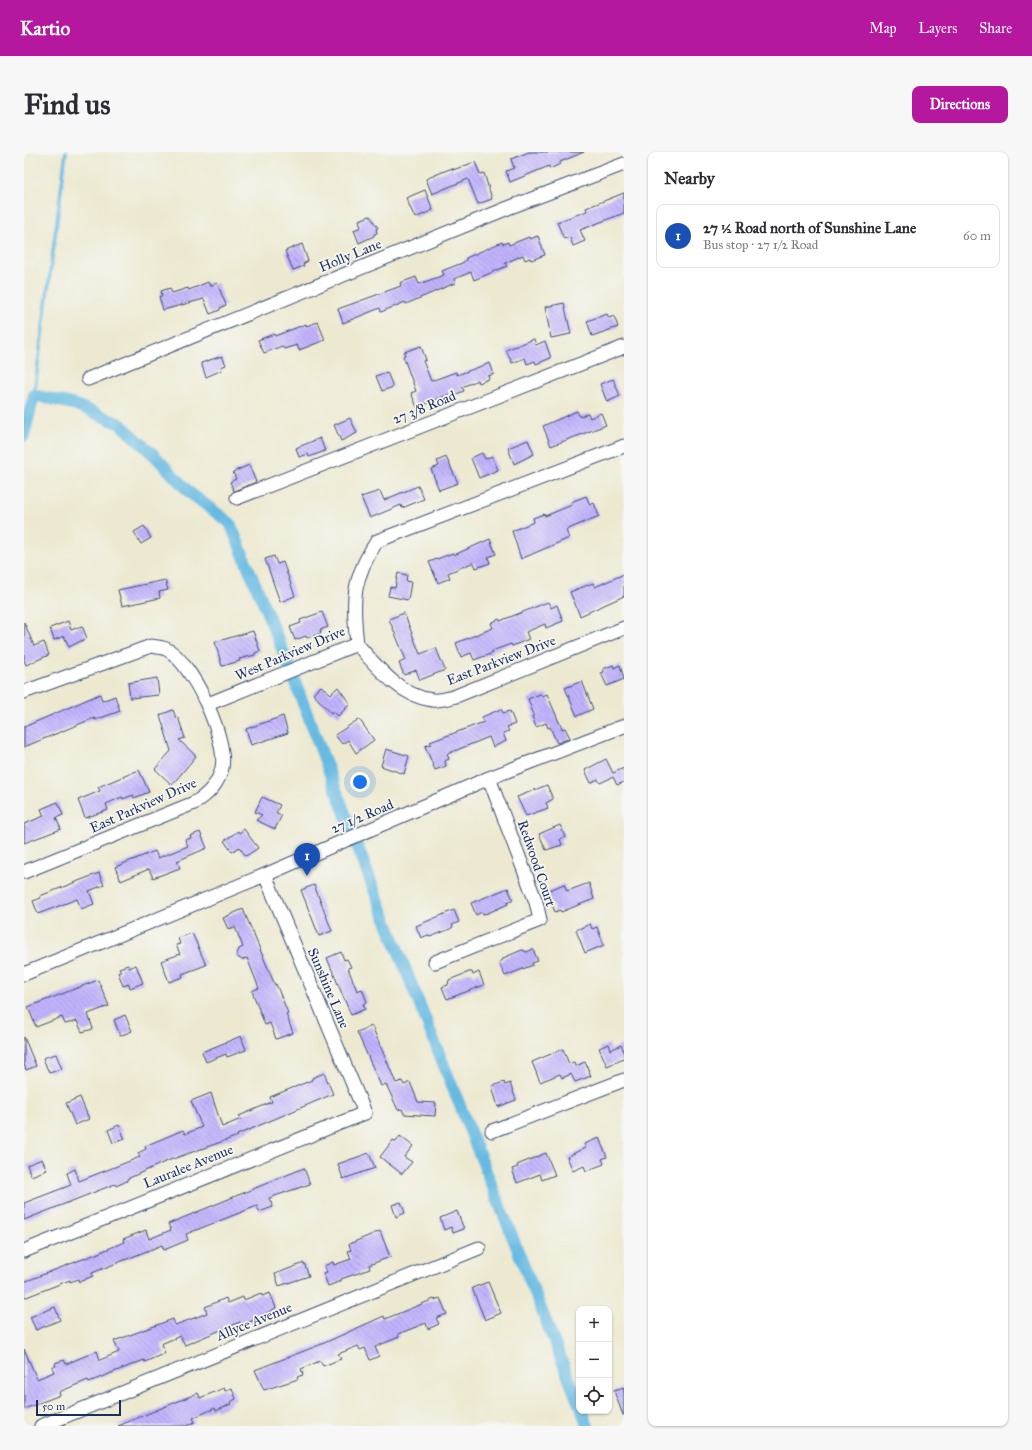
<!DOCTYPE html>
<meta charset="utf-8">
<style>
:root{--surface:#fff;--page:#f7f7f7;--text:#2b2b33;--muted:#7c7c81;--line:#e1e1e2;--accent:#b5179e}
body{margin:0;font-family:"IM FELL Great Primer",serif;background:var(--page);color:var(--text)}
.controls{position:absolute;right:12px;bottom:12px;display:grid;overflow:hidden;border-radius:8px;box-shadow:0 1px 3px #0004}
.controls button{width:36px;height:36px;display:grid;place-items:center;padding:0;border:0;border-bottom:1px solid var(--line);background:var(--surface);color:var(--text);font:20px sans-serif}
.scale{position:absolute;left:12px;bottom:10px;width:85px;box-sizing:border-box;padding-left:4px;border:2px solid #1b2f5e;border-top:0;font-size:11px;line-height:14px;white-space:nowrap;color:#1b2f5e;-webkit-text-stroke:3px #f6f6f2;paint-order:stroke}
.you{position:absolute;left:336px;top:630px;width:14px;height:14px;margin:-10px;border:3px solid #fff;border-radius:50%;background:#1a73e8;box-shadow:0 0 0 6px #1a73e833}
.badge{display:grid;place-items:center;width:26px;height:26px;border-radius:50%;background:var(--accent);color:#fff;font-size:13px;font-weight:700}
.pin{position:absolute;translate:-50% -33px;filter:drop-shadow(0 1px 2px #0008)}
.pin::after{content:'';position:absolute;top:21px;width:14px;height:12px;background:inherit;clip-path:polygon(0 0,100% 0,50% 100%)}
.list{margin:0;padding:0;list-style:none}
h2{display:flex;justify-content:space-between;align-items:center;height:52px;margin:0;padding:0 16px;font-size:17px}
h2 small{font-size:13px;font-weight:400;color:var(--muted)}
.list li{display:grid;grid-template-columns:26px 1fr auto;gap:12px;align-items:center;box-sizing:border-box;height:64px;margin:0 8px 8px;padding:0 8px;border:1px solid var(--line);border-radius:8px}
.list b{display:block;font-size:15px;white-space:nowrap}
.list p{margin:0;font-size:13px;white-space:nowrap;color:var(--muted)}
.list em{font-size:13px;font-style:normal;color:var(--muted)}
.icon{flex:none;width:22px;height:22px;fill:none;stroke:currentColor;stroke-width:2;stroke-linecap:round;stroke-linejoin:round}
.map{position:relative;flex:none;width:600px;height:1274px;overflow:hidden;border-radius:8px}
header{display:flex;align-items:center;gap:24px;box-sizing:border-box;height:56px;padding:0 20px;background:var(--accent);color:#fff}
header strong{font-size:19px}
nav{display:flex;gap:22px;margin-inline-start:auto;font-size:14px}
.intro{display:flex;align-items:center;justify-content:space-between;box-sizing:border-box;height:96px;padding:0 24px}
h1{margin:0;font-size:28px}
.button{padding:10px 18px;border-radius:8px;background:var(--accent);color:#fff;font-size:14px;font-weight:700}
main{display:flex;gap:24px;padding:0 24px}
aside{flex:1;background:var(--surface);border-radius:8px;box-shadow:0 1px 3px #0004}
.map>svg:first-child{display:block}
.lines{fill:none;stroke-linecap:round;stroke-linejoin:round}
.stream{stroke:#66bae2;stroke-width:3.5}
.canal{stroke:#66bae2;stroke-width:12}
.building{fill:url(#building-back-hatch)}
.minor-casing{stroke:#3a4b6f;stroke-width:15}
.minor{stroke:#fff;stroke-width:13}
.labels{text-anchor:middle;stroke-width:3.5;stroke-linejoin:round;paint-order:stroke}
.street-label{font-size:14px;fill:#1b2f5e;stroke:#f6f6f2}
</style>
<header>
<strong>Kartio</strong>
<nav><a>Map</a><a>Layers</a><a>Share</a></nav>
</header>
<div class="intro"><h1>Find us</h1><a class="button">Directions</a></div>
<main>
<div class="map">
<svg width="600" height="1274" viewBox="0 0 600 1274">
<defs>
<pattern id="building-back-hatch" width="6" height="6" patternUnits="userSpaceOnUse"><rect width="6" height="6" fill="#c2b4fd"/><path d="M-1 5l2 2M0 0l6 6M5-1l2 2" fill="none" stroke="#9d93d0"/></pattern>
</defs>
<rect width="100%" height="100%" fill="#f6f6f2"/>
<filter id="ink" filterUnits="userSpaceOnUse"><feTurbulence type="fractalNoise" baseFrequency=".025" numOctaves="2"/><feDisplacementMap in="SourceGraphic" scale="8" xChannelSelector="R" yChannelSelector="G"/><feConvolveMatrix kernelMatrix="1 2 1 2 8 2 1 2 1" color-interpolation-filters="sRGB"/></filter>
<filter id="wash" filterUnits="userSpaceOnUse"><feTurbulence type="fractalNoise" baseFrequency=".012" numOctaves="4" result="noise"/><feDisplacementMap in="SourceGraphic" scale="16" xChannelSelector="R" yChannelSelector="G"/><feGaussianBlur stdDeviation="0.9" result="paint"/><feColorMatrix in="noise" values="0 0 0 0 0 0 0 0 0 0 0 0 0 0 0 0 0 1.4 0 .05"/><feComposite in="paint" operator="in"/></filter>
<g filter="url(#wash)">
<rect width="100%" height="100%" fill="#ede9d1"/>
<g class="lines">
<!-- stream -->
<path class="stream" d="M10,243L42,0"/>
<!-- canal -->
<g class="canal">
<path d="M0,284L10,243L52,253L96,272L131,304L166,341L206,371L263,509L350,738L555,1252"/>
<path d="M558,1259L564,1274"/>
</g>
</g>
<g id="blocks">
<!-- building -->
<g class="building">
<path d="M505,0H560L536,10V12L526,17L525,14L486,30L482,19L490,16L487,7Z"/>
<path d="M451,10L456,22L460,21L468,47L454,52L444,27L408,42L402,27L423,18L429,16V18Z"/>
<path d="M401,38L409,58L391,66L382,46Z"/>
<path d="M600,41V61L556,78L561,89L549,94L546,85L540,87L533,70L563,59L562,56Z"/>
<path d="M346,64L354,76L352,77L353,81L350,82V84L335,91L330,78L337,75L335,68Z"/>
<path d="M514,84L521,103L507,108L506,106L501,108L499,103L481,111L483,114L450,128L447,120L430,127L431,131L382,152L381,150L357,160L356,156L319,171L314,157L377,134L376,131L392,125L395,132L420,123L418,119L438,111L442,108V106L478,90L479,92L484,90L485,93L505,85L506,87Z"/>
<path d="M278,92L284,109L279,112L280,114L269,118L261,99Z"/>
<path d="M184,130L186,134L193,131L202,153L196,156V158L186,162L180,147L139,158L135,144H138L137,139L146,136L148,141L164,136L165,138Z"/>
<path d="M540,151L547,182L527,186L521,155Z"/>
<path d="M583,162L585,166L590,164L594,175L568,184L563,169Z"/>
<path d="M294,170L301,188L275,198L273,193L260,197L258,194L240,201L234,188L250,182L251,184L282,172V174Z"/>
<path d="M510,187L512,193L521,189L527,206L512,212L511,209L503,212L501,206L488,211L482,198Z"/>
<path d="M397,194L402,208L399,209L407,229L432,220L433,223L466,211L470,222L464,224L465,227L455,231L454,228L438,235L440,239L430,243L429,241L393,255L387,241L392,239L379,204L381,203L380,200Z"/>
<path d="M198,204L202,213L197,215L198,218L182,225L177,211Z"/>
<path d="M363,220L369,235L358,239L352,224Z"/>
<path d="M589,227L596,244L583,250L576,232Z"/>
<path d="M553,259L556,265L564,261L566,266L577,261L582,273L527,294L519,274Z"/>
<path d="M326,266L333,281L317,289L310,273Z"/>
<path d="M296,286L301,299L285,305L284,302L275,305L272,296Z"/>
<path d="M504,288L510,302L490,312L484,296Z"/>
<path d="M458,301L461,307L468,304L474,318L455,326L447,306Z"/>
<path d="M422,305L434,331L415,338L407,317L415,314L413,309Z"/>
<path d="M225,313L232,330L210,339L206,330L212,327L209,320Z"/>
<path d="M394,334L400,347L378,356L377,353L346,366L337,345L356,339L360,348Z"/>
<path d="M562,344L566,353L570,351L575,364L542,378L545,386L497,407L488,379L510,370L509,366L520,362L521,364L548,353L547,350Z"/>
<path d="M120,374L127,386L117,392L110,380Z"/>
<path d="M466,387L472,402L464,405L466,411L452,416L450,411H448L424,421L426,426L414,431L405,410L429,401L430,403Z"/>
<path d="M250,404L253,412L259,410L271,444L256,450L241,407Z"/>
<path d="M374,421L383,423L382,429L387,430L384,448L364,444L366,435L371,436Z"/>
<path d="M600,422V444L556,464L546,440L569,431L571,435Z"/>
<path d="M141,428L144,438L135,440L136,446L98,454L94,438Z"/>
<path d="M524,450L527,456L533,453L539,469L522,476L521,472L502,480L505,487L488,494L487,492L468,499L469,501L450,508L447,501L437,505L432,491L469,476L467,471L475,467L476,469Z"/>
<path d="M298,460L304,475L296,478L297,481L283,486L282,484L271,488L266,475L277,471L276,468Z"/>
<path d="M380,461L396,502L412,496L421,518L396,528L392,518L380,523L375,511L382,508L365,467Z"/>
<path d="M44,469L47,478L58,474L63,486L45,495L40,484L30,488L26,476Z"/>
<path d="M0,470L10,494L20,490L25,503L2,513L0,508Z"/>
<path d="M229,479L236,499L231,501V503L215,507L216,509L198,514L191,490Z"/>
<path d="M589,513L590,516L596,513L600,527L583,534L577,521L580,520L579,517Z"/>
<path d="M133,526L135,543L106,546L104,531Z"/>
<path d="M558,529L569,557L553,564L541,536Z"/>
<path d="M297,534L307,542L314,535L326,552L314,564L309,559L307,561L289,542Z"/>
<path d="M76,542L78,549L91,544L96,559L71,568L70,566L0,595V575Z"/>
<path d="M516,542L517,544L523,542L538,577L541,576L546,586L533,591L526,575L524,576L522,571L512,575L508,564L510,563L504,547Z"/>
<path d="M477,557L479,561L486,559L491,572L483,575L485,579L479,581L482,589L469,595L465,585L423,602L425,607L421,609L422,614L411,618L401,594L407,592L406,590L460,570L458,565Z"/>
<path d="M149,558L152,566L154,565L161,586L155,588L172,604L148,633L131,617L147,599L136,563Z"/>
<path d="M259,564L264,581L227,593L222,577Z"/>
<path d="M335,567L350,588L332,601L324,588L318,592L311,583Z"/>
<path d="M362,597L385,604L380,622L357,614Z"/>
<path d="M582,607L589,621L600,616V630L593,633L589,625L576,631L574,627L567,631L561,618Z"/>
<path d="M115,618L125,640L110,646L109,643L99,647L98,645L82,652L84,658L61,666L54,648L76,639L74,635Z"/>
<path d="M523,633L529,647L522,651L524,656L502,664L493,645Z"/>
<path d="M238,645L256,653L252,661L258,663L251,677L232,668L238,663L231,660Z"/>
<path d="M34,650L39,663L32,666L37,677L0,691V672L20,664L17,657Z"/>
<path d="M536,673L541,685L536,687L538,693L522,698L515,682Z"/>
<path d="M220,677L234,696L222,704L215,695L208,700L200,689L214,679L215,681Z"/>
<path d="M176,680L183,696L153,709L156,716L129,726L125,717L97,729L91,715L131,699L134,706L164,694L161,688L167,686L166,684Z"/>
<path d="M75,721L80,733L65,739L70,752L57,757L53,747L14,762L9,749L17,746L16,744Z"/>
<path d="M565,731L570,747L537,760L536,758L531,760L523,739L540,732L543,739Z"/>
<path d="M290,733L308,779L295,784L277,738Z"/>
<path d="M484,736L489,748L483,750L484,752L464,761L459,762L458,760L452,763L447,751Z"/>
<path d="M219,757L251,833L252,832L264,861L262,862L269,881L252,887L246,871L241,873L228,839L235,836L223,806L218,808L212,804L215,797L219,795L211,775L204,777L199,766Z"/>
<path d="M430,758L435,770L428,773L429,775L426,777L409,784L405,785L404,783L397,786L392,774Z"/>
<path d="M566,772L568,777L573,775L580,793L561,801L552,778Z"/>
<path d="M168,781L182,813L158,822L159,825L145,830L137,809L156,802L152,793L156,792L154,786Z"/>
<path d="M509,797L514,809L508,811L509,813L481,824L475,810L479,808V806L498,798L503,800Z"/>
<path d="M317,800L320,808L323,807L327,815L324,816L333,839L338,837L343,850L339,852L341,857L327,863L303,806Z"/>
<path d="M104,813L105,816L112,813L119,831L106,836L105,832L99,834L94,820H97L95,816Z"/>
<path d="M445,820H448L449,823L455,820L460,833L423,847L418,835L424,833L425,828Z"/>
<path d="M74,828L85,854L64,862L69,877L58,880L53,869L41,872L38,865L12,875L4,855Z"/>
<path d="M101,863L108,879L96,884L90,868Z"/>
<path d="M348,874L372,931L378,929L380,933L386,930L394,950L412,951L411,964L380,962L378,957L374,958L362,932L357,934L333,880Z"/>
<path d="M217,884L222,898L203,905L202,902L182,910L178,900Z"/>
<path d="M0,885L12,914L2,918L0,912Z"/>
<path d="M585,892L587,898L597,893L600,899V907L583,914L575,896Z"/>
<path d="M539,897L545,912L550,910L552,914L561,910L567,924L551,930L547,922L538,926L536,922L516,930L508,910Z"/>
<path d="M32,902L38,917L25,921L19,906Z"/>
<path d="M300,921L309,942L213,983L214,984L143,1009L103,1027V1029L92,1034L91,1032L0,1068V1051L47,1033L43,1021L51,1017L55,1029L116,1005L114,1001L122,997L121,994L159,978L161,982L178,975L167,949L187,941L198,975L217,967L215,964L248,950L246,945L288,928V926Z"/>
<path d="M480,930L481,933L486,931L492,948L474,955L468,934Z"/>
<path d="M56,945L65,967L51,973L42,951Z"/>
<path d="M95,973L101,987L89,991L84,978Z"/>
<path d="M376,984L389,994L380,1005L388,1010L378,1022L356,1005L369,988L372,990Z"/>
<path d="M575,986L583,1005L578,1007L580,1012L562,1019L560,1014L549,1019L543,1005L562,995L560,992Z"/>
<path d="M345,1001L351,1016L319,1027L314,1012Z"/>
<path d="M522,1001L531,1023L518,1028L516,1022L493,1031L488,1017L494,1015L493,1013Z"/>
<path d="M18,1007L23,1018L7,1024L3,1013Z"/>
<path d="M280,1016L286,1032L245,1046L249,1055L235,1060L233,1054L162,1082L164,1088L140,1098L138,1093L68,1121L69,1124L55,1130L54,1127L46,1130V1128L0,1146V1130L72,1102L100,1090L99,1087L122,1078L125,1087L147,1078L144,1072Z"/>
<path d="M377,1050L381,1061L372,1065L368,1053Z"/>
<path d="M433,1059L440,1077L429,1081L427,1075L420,1078L416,1066Z"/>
<path d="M356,1079L366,1105L345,1113L346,1117L317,1127V1129L304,1134L299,1121L303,1120L300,1114L309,1110L310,1113L327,1107L324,1099L327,1098L325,1092Z"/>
<path d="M280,1111L285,1124L255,1134L251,1122Z"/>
<path d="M464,1130L477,1161L461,1168L448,1136Z"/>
<path d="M237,1141L238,1144L246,1141L252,1156L228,1169L217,1173L216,1170L161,1193L156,1184L137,1192L141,1201L121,1210L120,1208L65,1230L64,1228L35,1240L36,1243L0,1257V1197L13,1227L30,1220L28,1215L32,1214L31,1211L40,1208L42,1212L73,1199L76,1208L95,1200L90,1189L149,1167L151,1173L165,1168L183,1161L181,1155L202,1146L204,1151L219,1145L220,1148Z"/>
<path d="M416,1146L423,1162L412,1166L415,1172L404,1177L402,1171L374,1182L375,1185L351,1195L355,1204L346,1208L341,1196L336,1198L334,1194L314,1202L317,1207L299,1214L296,1209L277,1217L279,1223L273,1225L274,1227L240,1238L231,1218L298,1192L360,1164L361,1167L410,1147V1148Z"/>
<path d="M31,1155L36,1168L12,1178L6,1165Z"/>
<path d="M200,1236L201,1239L208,1236L212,1247L206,1250L207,1252L192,1259L191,1256L169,1266L171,1270L162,1274H94L174,1241L176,1246Z"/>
<path d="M600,1236V1263H599L590,1239Z"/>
</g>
</g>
</g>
<g filter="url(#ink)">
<use href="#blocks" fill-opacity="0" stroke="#3a4b6f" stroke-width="1"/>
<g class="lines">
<!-- minor casing -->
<g class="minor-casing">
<g id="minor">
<path d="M64,227L484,56L600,12"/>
<path d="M213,346L600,195"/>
<path d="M333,492C328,448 328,427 353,389L600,294"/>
<path d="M333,492C353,515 376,544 408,548C416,549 425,546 432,544L600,476"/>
<path d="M0,540L127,494C132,495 140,495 144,498C169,512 204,588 198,616C194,633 184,643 170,651L0,720"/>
<path d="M184,552L333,492"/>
<path d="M411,810L516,768L512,750L465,626"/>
<path d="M0,822L241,723L465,626L600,574"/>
<path d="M468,979L600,928"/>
<path d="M0,1099L341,961L241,723"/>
<path d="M17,1274L455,1096"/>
</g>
</g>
<!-- minor -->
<use href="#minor" class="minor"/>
</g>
</g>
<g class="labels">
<!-- street labels -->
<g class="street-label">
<text transform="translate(326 103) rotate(-22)" y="5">Holly Lane</text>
<text transform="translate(400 255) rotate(-22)" y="5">27 3/8 Road</text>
<text transform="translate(266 501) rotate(-23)" y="5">West Parkview Drive</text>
<text transform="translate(477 508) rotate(-21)" y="5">East Parkview Drive</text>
<text transform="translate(119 653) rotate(-24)" y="5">East Parkview Drive</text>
<text transform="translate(338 664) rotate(-23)" y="5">27 1/2 Road</text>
<text transform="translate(513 711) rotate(71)" y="5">Redwood Court</text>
<text transform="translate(305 836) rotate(67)" y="5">Sunshine Lane</text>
<text transform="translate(164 1014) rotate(-22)" y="5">Lauralee Avenue</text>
<text transform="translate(230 1169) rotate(-22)" y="5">Allyce Avenue</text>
</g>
</g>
</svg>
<div class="controls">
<button>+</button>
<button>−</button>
<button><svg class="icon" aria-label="locate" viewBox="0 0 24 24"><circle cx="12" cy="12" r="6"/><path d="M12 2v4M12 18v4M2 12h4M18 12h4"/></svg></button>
</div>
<div class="scale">50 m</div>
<div class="you"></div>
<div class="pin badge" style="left:283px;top:724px;background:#1a4fb4">1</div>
</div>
<aside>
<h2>Nearby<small></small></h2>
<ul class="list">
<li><span class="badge" style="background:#1a4fb4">1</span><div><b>27 ½ Road north of Sunshine Lane</b><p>Bus stop · 27 1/2 Road</p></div><em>60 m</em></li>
</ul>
</aside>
</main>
